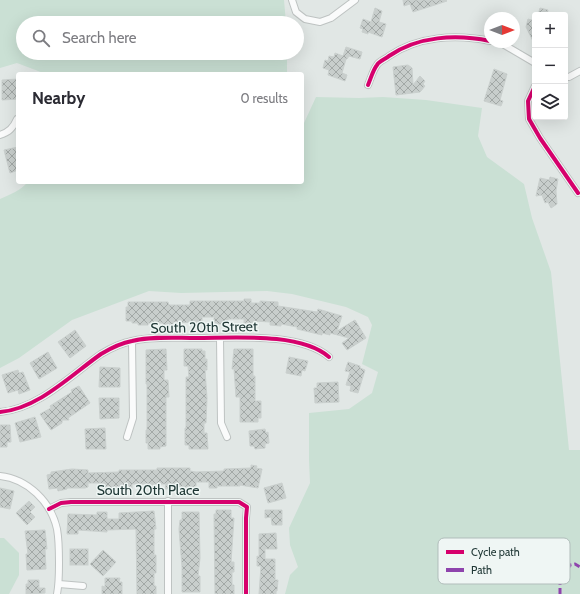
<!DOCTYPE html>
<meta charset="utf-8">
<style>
:root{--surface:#fff;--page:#f7f7f7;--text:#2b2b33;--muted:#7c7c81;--line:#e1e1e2}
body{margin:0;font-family:Cabin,sans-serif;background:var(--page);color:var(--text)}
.controls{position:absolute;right:12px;top:12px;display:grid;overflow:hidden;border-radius:4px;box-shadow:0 4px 16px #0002}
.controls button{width:36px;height:36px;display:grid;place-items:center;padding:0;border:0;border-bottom:1px solid var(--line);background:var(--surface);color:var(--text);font:20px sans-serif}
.compass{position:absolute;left:484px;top:12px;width:36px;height:36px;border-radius:50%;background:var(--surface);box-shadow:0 4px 16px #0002;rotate:90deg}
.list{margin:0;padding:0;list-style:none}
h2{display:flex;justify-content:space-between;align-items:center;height:52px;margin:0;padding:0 16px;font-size:17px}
h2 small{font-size:13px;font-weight:400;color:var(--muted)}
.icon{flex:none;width:22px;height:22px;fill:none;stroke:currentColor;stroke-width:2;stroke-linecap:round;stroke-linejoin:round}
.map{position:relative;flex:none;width:580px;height:594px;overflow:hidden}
.search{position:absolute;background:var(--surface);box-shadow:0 4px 16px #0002;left:16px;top:16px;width:288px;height:44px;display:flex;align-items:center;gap:10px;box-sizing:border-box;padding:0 14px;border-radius:22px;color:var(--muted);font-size:15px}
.panel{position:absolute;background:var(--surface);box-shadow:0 4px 16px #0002;left:16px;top:72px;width:288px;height:112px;border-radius:4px}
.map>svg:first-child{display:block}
.grass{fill:#cae0d4}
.building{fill:url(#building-cross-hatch);stroke:#cad0ce}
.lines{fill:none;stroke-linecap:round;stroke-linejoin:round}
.street-casing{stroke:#bec3c2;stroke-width:8}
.street{stroke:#fafbfb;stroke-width:6}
.quiet{stroke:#8e44ad;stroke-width:3;stroke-dasharray:6 3;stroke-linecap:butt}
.cycleway-casing{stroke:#eff6f4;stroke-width:6}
.cycleway{stroke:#d6006c;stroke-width:4}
.labels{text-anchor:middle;stroke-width:3;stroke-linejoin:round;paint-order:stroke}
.street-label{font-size:14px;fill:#203836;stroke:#eff6f4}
.key{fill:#eff6f4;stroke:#b1bdbb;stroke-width:1}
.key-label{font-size:11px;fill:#203836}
</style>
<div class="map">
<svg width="580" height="594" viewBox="0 0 580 594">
<defs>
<pattern id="building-cross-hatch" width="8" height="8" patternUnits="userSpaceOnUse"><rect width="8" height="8" fill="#c8cecc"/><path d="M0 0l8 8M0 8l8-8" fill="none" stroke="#a2a8a6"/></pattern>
</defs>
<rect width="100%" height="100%" fill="#e1e7e5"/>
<!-- grass -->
<g class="grass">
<path d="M0,0H284L286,23H23V53H287V74H46L17,63L0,68Z"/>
<path d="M316,97L359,98L383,97L426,100L482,108L478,136L487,157L524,184L532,218L551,272L569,450H580V594H285L290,575L298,567L290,545L289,528L310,483L309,460V413L349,409L372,393L378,372L362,364L372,325L368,317L346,307L292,294L267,291L181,293L149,291L72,320L19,358L0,368V199C11,194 20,191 28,182H302V124L304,123Z"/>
<path d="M0,538H4L19,553V575L9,594H0Z"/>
</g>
<!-- building -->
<g class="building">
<path d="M403,0H446L447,1L413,12L410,4L404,6Z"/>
<path d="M375,8L382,11L379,22L386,24L382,37L368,32V34L362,32L363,29L360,28L363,19L371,22Z"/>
<path d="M540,8L548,10L547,15H538Z"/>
<path d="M528,19L535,21V45L526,27Z"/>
<path d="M346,47L362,52L360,59L349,56L347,59H346L342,73L347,75L345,81L328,75L329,70L323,68L325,60L328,61L329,56L334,57L335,53L343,56Z"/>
<path d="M408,65L412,68L413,85L420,76L425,81L423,84L425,86L420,92L396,95L393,67Z"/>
<path d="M494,69L507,74L500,100L503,101L501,106L484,101Z"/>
<path d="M18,79V99L2,100V80Z"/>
<path d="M18,147V170L10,173L4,150Z"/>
<path d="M550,177L558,179L556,191L557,204L551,208L548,202L545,203L542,195L536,196L540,178L549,180Z"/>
<path d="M244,299H251V303H260V301L278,302V306L317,312L318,309L342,316L337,331L355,320L366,338L347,350L342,343L349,338L330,333V335L322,333V335L297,329V327L281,324V326L270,325V322L254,321V323H244V319H228V324H214V317H202V323L173,322V325H163V323H148V325H138V323H132V321H126V307H128V302H168L169,305H190V301H244Z"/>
<path d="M75,330L86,346L70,358L58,342Z"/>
<path d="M166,349L167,370H164V380H168L169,397H166V446L160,447V449H148V443H146V430H147V384H146V350Z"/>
<path d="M184,349H202V351H205V359H207V370H205L207,398L206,423H204V433H207L208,449H189V445H185V428H186V377H189L188,366H184Z"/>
<path d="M234,349H253V376H255V401H261V418H258V422H240V397H236L234,369H232Z"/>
<path d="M48,352L57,368L39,379L30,363Z"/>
<path d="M289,357L308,361L305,371L302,370L301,376L286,373Z"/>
<path d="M348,362L360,366V368L365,370L358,393L350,391L351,386L346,385L350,372L345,371Z"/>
<path d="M100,367L120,368V387H99Z"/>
<path d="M18,370L19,373L23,372L30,390L19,394L18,390L8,393L2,375Z"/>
<path d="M338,382L339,402L315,403L314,388H317V383Z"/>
<path d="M79,386L90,403L68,418L69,420H62V423L51,430L40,414L51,408L50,406L72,392L71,390Z"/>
<path d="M99,398H119V418L100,419Z"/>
<path d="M35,417L41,437L20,442L15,423Z"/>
<path d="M0,425H10L11,442H7V447H0Z"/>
<path d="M105,428L106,449H86L85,429Z"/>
<path d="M265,429L266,433L268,432L269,443L265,444V448L255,449L254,446H250L249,431Z"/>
<path d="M251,465L257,466L256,468L262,469L258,488L240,485V486H217V488H209V482H196V487H175V489H165L166,484H154V487H145V484H132V489H101L100,483H88V487L85,488H67V489L58,491L57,488L49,489L47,475L51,474V472L72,469L88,470V473L119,472V470H157V468H190V471L196,472L224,471V469L251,468Z"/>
<path d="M282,483L286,498L268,503L264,488Z"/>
<path d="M0,488L14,491L10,509L0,507Z"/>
<path d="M29,501L35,507L30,512L35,517L27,525L16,513Z"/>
<path d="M216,510H231V518H234L231,562H234V572H232V585H234V594H215L214,514H216Z"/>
<path d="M265,510H282V525H272L271,517L265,518Z"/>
<path d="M154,511L156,529H154V555H156V573H154V586H156V594H137L136,529L107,530V532L78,530V534H67L68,514L97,515V512H107V519H119V513Z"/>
<path d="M182,512H199L200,558L198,576H200V592H182V567L179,529L180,520H182Z"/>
<path d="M45,530L47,549H45L46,569L27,570L26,554H28L25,531Z"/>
<path d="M276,533L277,549H265V559H275V580H278L277,591H276V594H259L261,566H257V556L259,557V534Z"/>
<rect x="70" y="549" width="18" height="16"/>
<path d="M103,550L116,562L103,576L90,564Z"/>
<path d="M105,578H120L119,582H122V594H102V586L105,587Z"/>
<path d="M28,580H39V588H45V593L26,594V584H28Z"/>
</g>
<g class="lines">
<!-- street casing -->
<g class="street-casing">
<g id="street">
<path d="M292,0L296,12L305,19L320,22L331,18L355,0"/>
<path d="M495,42L501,43L535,63"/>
<path d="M565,77H569L580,71"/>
<path d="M368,85C371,78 373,70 377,65C379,61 386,59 389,56C418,36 456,34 490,41"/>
<path d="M535,86L528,101L529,119L540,138L578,193"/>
<path d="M0,135C9,132 13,128 17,119"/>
<path d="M220,338L221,423L227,437"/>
<path d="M0,412C38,409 71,375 101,354C111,348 121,343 132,341C153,336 175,338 196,338C233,338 300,332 329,357"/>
<path d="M127,437L133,418L132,341"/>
<path d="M0,476C28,479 51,502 57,529C59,540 59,552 59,563C59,573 59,584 57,594"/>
<path d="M49,509L61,503L71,502H239L247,507L246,518V594"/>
<path d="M59,584L83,586"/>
<path d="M168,594V501"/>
</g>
</g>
<!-- street -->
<use href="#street" class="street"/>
<!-- quiet -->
<path class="quiet" d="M560,594V583L570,565L575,564L580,567"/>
<!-- cycleway casing -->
<g class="cycleway-casing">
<g id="cycleway">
<path d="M368,85C371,78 373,70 377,65C379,61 386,59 389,56C418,36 456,34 490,41"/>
<path d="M535,86L528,101L529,119L540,138L578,193"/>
<path d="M0,412C38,409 71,375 101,354C111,348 121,343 132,341C153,336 175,338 196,338C233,338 300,332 329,357"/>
<path d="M49,509L61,503L71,502H239L247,507L246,518V594"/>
</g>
</g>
<!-- cycleway -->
<use href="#cycleway" class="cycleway"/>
</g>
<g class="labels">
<!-- street labels -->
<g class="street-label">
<text transform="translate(204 327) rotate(-1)" y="5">South 20th Street</text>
<text x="148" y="495">South 20th Place</text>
</g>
</g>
<!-- legend -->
<rect x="438" y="538" width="132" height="46" rx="6" class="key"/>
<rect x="446" y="550" width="18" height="4" fill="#d6006c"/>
<rect x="446" y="568" width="18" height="4" fill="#8e44ad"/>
<g class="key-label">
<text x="471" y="556">Cycle path</text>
<text x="471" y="574">Path</text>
</g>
</svg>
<div class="controls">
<button>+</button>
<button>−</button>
<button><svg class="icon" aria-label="layers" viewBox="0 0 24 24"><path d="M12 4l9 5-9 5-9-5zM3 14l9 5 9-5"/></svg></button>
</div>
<svg class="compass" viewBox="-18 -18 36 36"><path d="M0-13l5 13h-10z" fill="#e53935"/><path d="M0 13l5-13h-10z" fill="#7c7c81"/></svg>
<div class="search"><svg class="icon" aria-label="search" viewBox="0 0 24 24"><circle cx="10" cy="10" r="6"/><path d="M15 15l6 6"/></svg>Search here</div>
<section class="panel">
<h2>Nearby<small>0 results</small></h2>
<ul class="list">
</ul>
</section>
</div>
